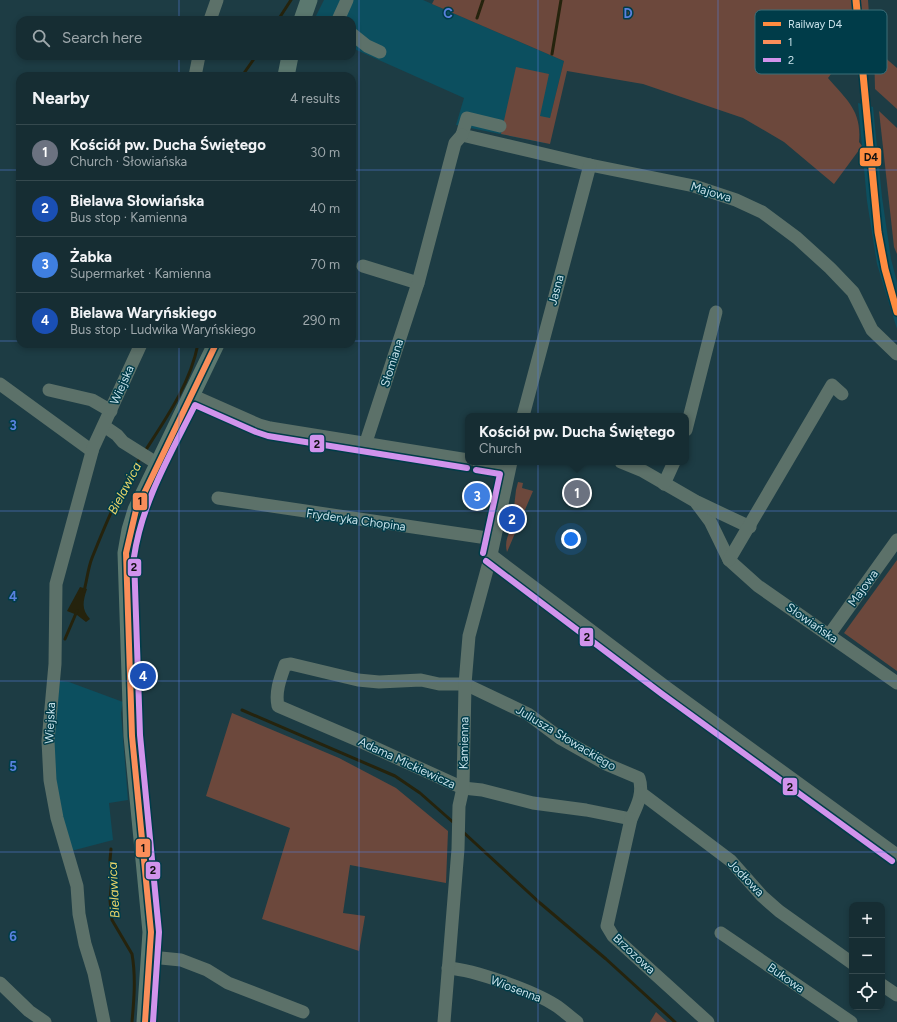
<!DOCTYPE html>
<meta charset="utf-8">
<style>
:root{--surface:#162d33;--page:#23393f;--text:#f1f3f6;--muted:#9ea8ac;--line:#35494e;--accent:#8ba7af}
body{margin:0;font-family:Figtree,sans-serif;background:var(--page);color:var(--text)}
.controls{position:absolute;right:12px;bottom:12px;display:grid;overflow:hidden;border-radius:8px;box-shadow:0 2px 6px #0003}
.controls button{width:36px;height:36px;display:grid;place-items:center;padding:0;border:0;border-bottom:1px solid var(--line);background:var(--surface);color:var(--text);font:20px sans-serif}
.you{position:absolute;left:571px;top:539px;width:14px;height:14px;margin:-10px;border:3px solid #fff;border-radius:50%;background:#1a73e8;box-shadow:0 0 0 6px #1a73e833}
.badge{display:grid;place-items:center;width:26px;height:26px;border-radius:50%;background:var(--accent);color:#fff;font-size:13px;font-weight:700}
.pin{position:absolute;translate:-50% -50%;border:2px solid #fff;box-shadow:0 1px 4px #0006}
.popup{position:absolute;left:465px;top:413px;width:224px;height:52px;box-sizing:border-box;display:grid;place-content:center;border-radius:8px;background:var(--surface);filter:drop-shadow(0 1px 3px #0005);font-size:13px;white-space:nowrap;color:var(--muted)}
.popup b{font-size:15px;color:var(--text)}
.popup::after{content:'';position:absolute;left:50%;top:100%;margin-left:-8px;border:8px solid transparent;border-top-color:var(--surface)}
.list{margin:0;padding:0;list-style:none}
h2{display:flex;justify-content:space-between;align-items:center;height:52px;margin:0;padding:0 16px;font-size:17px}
h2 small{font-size:13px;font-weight:400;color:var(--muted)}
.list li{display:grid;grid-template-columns:26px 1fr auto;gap:12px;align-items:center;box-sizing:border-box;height:56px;padding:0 16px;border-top:1px solid var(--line)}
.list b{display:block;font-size:15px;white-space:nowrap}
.list p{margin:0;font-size:13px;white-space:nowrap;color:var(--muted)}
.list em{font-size:13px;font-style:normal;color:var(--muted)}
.icon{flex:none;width:22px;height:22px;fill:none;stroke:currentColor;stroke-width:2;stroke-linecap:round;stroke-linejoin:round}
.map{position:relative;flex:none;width:897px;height:1022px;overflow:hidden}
.search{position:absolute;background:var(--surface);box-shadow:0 2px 6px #0003;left:16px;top:16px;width:340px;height:44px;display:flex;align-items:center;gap:10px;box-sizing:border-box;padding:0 14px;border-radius:12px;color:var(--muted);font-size:15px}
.panel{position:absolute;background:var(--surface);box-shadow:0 2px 6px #0003;left:16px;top:72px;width:340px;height:276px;border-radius:12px}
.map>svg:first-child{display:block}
.built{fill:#0c4f5f}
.green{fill:#6c483c}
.water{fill:#25230d}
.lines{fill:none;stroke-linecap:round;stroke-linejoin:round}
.stream{stroke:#25230d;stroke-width:3}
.minor{stroke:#5c7169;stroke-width:13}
.major{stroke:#5b786f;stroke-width:17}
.bus-1-casing{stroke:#003c49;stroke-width:9}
.bus-2-casing{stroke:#003c49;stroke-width:9}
.bus-1{stroke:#fa8e5a;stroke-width:6}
.bus-2{stroke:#d193ec;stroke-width:6}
.rail-1-casing{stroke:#003c49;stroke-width:10}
.rail-1{stroke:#ff8c40;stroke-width:7}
.grid{fill:none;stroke:#5881de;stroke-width:1;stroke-opacity:0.55}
.labels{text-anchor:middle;stroke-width:3;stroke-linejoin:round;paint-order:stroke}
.street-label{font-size:12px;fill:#c6e1e9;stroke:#003c49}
.water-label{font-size:13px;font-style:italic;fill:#e9d468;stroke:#003c49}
.key{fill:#003c49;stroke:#3b6e79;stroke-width:1}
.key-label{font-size:11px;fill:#c6e1e9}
.grid-label{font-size:13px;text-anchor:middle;font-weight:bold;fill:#5881de;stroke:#003c49;stroke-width:3;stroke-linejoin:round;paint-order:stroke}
.line-badge{stroke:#003c49;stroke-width:1.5}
.pale-badge-label{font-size:11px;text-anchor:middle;font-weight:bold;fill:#111}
</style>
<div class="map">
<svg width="897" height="1022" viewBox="0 0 897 1022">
<rect width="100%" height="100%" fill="#1d3c44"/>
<!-- built -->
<g class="built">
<path d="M324,0H423L564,61L544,143L456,125L464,98L352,48V20H314Z"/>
<path d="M858,103L873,107L882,197L891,259L897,282V329L877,264L867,201Z"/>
<path d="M60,681L69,682L123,702L121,713L128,800L109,803L113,840L71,851L57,808L52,741Z"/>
</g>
<!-- green -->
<g class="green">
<path d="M434,0H868L872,58L851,60V64L845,68L837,66L828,78C847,100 862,111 859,142L862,146L834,184L784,142L743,118L643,84L567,71L550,144L501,134L516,67L549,74L540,116L550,118L564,61L432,4Z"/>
<path d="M874,48L897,68V109L875,89Z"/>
<path d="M879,111L897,128V254L894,247Z"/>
<path d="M518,482L523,483L522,488L533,491L507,552C503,538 513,527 516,517L513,516L516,490Z"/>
<path d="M897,560V671L844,633Z"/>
<path d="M232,713L339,758L396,788L448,831L446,883L350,865L343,913L365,916L359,951L262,919L290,828L206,796Z"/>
<path d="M656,1012L667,1022H650Z"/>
</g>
<!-- water -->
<path class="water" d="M80,587L87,589C83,601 81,609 90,619L86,622L77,615L67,611Z"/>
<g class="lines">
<!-- stream -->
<g class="stream">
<path d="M477,18L483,0"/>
<path d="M278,20L291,0"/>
<path d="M552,54L561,0"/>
<path d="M242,76L256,56"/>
<path d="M145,451C167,417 190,384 198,344"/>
<path d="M84,591C87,580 88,568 92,558C106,523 120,489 141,457"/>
<path d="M65,639L77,611"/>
<path d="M242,710L395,776L420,793L454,823"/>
<path d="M462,831L540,903L606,959L675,1022"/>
<path d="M111,849L110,860L112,877L110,900L112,920L132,954C136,977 134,1000 132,1022"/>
</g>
<!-- minor -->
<g class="minor">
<path d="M210,20L217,0"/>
<path d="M338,20L347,0"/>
<path d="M352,34L367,46L380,52"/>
<path d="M195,76L199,56"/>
<path d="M462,135L590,165L694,186L736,200L762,212L797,238L830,268L853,292L872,330L897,354"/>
<path d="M462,135L467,118L500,126"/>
<path d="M363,266L418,283"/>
<path d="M0,384L92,451"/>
<path d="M49,390L92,400L111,411"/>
<path d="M191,395L259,425L270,428L468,460"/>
<path d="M523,416L590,165"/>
<path d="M104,426L117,435L123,442L158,464"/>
<path d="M686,430L716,312"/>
<path d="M366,442L418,283L455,143L462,135"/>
<path d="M478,462L509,468"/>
<path d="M621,462L643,471L695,501L710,521L729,560L758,586L897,683"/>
<path d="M664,484L674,462"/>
<path d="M218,498L494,539"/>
<path d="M697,502L750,527"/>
<path d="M491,555L667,688L897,855"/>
<path d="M729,560L832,385L842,394"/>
<path d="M829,635L897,540"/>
<path d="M291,664L358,680L379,682L421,680L439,684H465L528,714L560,738L606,764L639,778C644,793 637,806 631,819L586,810L533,803L482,790L463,788L452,783L362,742L278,706C275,692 280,679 285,665Z"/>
<path d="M641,793L731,861L762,896L779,911L852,963"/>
<path d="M631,819L607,926L613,936L708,1022"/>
<path d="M721,933L851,1022"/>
<path d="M151,957L181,960L207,970L228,983L303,1012"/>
<path d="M448,968C475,970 533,991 555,1005C563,1010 570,1017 577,1022"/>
<path d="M0,983L29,1011L45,1022"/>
<path d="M882,985L897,995"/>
<path d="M104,1022L94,973L85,944L79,914L77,886L57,818L50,780L48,741L55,664L56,584L93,448L141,344"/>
<path d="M444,1022L458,849L459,806L463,788L465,684L469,636L491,555L511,462"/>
</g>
<!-- major -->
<g class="major">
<path d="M302,20L309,0"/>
<path d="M286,76L290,56"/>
<path d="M145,1022L151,932L132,736L126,553L130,530L136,510L216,344"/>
</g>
<!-- bus-1 casing -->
<g class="bus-1-casing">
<path id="bus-1" d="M145,1022L151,932L132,736L126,553L136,510L216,344"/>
</g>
<!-- bus-2 casing -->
<g class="bus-2-casing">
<g id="bus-2">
<path d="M476,470L500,474L483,553"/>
<path d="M486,561L662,694L892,861"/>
<path d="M153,1022L159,932L140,735L134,557C142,502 170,455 195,405L256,432L268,436L467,468"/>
</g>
</g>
<!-- bus-1 -->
<use href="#bus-1" class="bus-1"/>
<!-- bus-2 -->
<use href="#bus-2" class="bus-2"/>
<!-- rail-1 casing -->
<g class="rail-1-casing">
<path id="rail-1" d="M856,0L878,232L885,269L897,312"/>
</g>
<!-- rail-1 -->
<use href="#rail-1" class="rail-1"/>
</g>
<!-- grid -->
<path class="grid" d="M179,0V20M359,0V1022M538,0V1022M718,0V1022M179,56V76M0,170H20M352,170H897M0,341H20M352,341H897M179,344V1022M0,511H897M0,681H897M0,852H897"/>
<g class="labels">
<!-- street labels -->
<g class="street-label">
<text transform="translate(711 192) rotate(17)" y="4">Majowa</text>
<text transform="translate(556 290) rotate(-75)" y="4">Jasna</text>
<text transform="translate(392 363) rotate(-72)" y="4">Słomiana</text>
<text transform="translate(122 385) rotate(-66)" y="4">Wiejska</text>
<text transform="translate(356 520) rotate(8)" y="4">Fryderyka Chopina</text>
<text transform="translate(863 588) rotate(-54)" y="4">Majowa</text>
<text transform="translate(812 623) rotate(35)" y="4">Słowiańska</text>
<text transform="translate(50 723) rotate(-87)" y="4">Wiejska</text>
<text transform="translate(566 738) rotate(31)" y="4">Juliusza Słowackiego</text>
<text transform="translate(464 743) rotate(-89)" y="4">Kamienna</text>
<text transform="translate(407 763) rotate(25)" y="4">Adama Mickiewicza</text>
<text transform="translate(746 878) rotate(46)" y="4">Jodłowa</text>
<text transform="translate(634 954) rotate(43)" y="4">Brzozowa</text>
<text transform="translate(786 978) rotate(35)" y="4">Bukowa</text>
<text transform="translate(516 989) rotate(21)" y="4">Wiosenna</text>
</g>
<!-- water labels -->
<g class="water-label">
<text transform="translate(124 488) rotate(-62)" y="5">Bielawica</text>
<text transform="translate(113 890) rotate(-93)" y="5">Bielawica</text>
</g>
</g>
<!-- legend -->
<rect x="755" y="10" width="132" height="64" rx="6" class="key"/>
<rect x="763" y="22" width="18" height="4" fill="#ff8c40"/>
<rect x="763" y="40" width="18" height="4" fill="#fa8e5a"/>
<rect x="763" y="58" width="18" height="4" fill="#d193ec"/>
<g class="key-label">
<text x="788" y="28">Railway D4</text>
<text x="788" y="46">1</text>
<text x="788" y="64">2</text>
</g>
<g class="grid-label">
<text x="448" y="18">C</text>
<text x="628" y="18">D</text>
<text x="13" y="430">3</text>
<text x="13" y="601">4</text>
<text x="13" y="771">5</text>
<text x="13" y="941">6</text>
</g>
<g class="line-badge">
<rect x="859" y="147" width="23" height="20" rx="4" fill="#ff8c40"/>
<rect x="309" y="434" width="16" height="19" rx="4" fill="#d193ec"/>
<rect x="132" y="492" width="16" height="19" rx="4" fill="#fa8e5a"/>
<rect x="127" y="558" width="15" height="19" rx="4" fill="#d193ec"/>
<rect x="579" y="627" width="15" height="20" rx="4" fill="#d193ec"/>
<rect x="782" y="777" width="16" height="19" rx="4" fill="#d193ec"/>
<rect x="135" y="838" width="16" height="20" rx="4" fill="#fa8e5a"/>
<rect x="145" y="861" width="16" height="19" rx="4" fill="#d193ec"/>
</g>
<g class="pale-badge-label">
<text x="871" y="161">D4</text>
<text x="317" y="448">2</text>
<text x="140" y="505">1</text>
<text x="134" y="571">2</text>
<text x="587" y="641">2</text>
<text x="790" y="791">2</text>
<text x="143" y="852">1</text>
<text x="153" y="874">2</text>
</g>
</svg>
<div class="controls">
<button>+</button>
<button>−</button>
<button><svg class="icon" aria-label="locate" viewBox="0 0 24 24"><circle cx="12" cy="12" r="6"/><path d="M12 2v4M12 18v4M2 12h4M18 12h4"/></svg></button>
</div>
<div class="you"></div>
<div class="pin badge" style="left:577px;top:493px;background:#6b7280">1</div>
<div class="popup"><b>Kościół pw. Ducha Świętego</b>Church</div>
<div class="pin badge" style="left:512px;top:519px;background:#1a4fb4">2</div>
<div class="pin badge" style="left:477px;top:496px;background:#3f7fe0">3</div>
<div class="pin badge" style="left:143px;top:676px;background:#1a4fb4">4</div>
<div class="search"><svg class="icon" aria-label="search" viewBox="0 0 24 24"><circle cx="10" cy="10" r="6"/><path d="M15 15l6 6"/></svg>Search here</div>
<section class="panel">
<h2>Nearby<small>4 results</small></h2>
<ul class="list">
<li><span class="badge" style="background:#6b7280">1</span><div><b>Kościół pw. Ducha Świętego</b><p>Church · Słowiańska</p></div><em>30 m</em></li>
<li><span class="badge" style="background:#1a4fb4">2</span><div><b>Bielawa Słowiańska</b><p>Bus stop · Kamienna</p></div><em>40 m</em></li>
<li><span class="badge" style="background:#3f7fe0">3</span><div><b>Żabka</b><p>Supermarket · Kamienna</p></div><em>70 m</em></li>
<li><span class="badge" style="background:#1a4fb4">4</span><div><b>Bielawa Waryńskiego</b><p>Bus stop · Ludwika Waryńskiego</p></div><em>290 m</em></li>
</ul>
</section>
</div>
